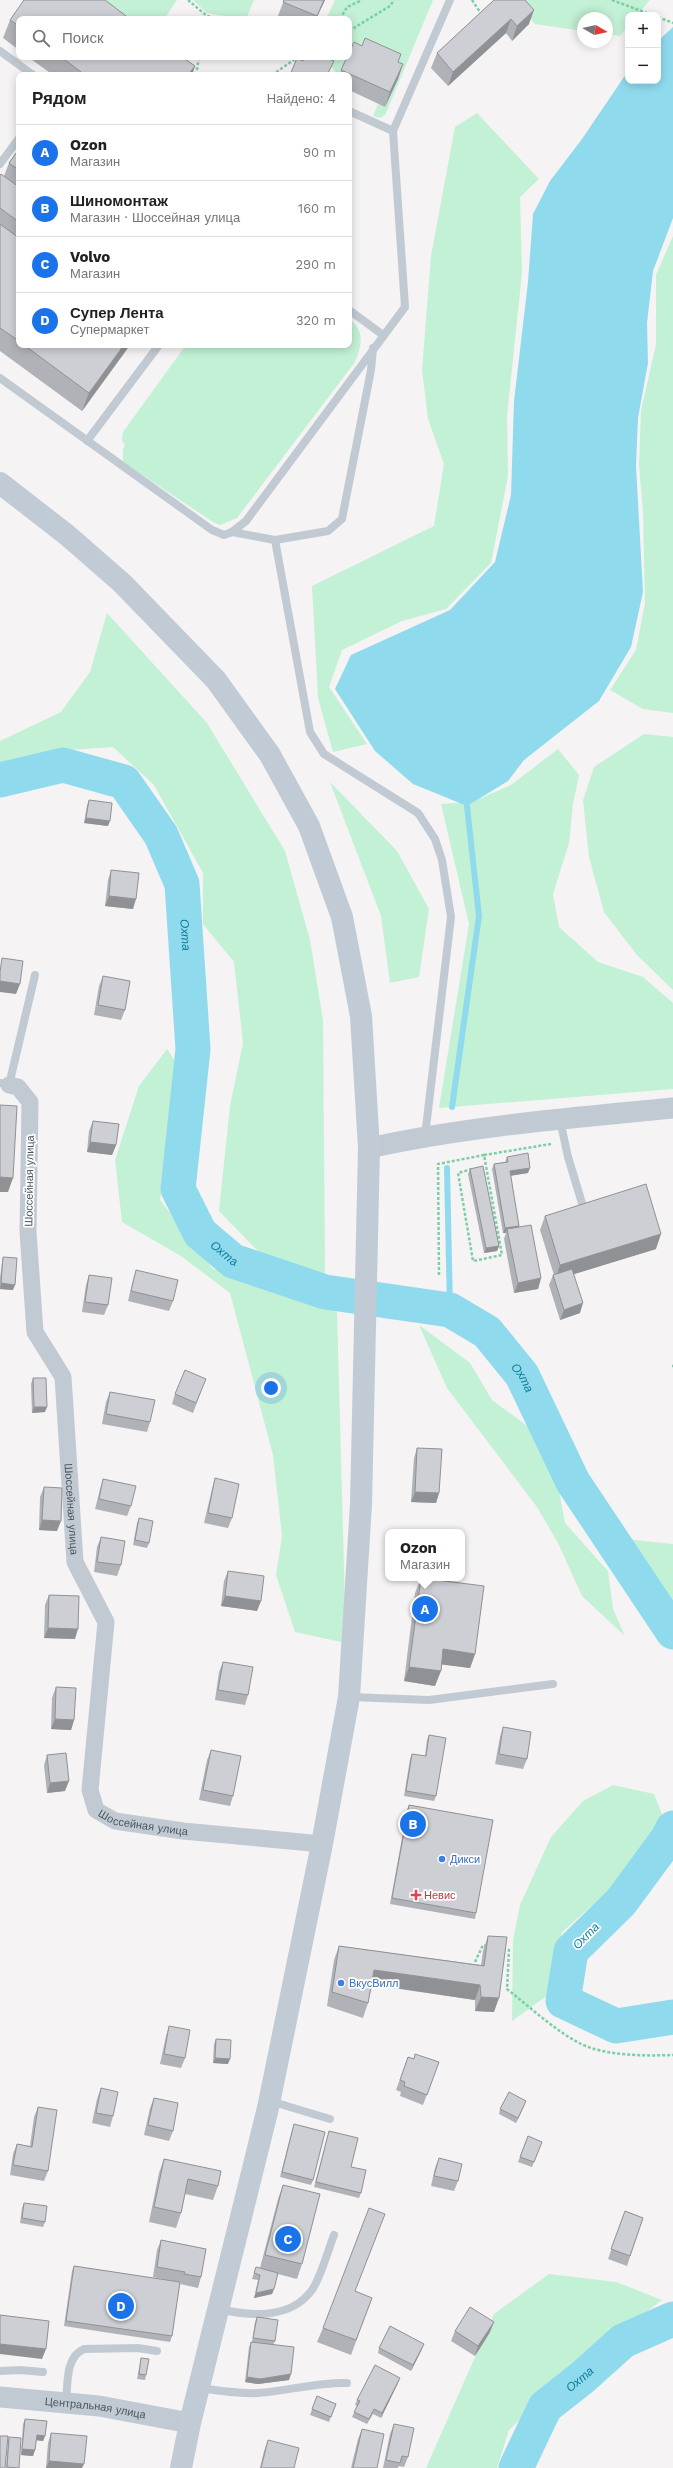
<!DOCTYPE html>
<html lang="ru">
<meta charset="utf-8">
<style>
:root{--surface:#fff;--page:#f6f6f6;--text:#202124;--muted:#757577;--line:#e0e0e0;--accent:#1a73e8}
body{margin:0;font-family:"Work Sans",sans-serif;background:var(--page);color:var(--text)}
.controls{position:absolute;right:12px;top:12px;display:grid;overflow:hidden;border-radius:8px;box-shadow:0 2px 10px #0003}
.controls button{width:36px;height:36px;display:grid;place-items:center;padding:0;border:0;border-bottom:1px solid var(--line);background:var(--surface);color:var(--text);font:20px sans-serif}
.compass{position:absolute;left:577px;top:12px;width:36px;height:36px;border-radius:50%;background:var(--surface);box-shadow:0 2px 10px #0003;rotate:99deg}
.you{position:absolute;left:271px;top:1388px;width:14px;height:14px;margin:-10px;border:3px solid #fff;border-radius:50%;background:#1a73e8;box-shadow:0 0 0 6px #1a73e833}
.badge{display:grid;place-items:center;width:26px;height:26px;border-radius:50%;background:var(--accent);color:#fff;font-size:13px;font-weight:700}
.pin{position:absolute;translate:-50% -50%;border:2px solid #fff;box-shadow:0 1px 4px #0006}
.popup{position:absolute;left:385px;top:1529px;width:80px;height:52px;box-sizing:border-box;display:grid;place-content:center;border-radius:8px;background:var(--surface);filter:drop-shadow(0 1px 3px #0005);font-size:13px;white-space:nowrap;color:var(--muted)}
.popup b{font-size:15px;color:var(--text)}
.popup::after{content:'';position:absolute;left:50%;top:100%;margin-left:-8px;border:8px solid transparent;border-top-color:var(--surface)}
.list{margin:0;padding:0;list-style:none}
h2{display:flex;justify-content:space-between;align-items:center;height:52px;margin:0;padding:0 16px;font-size:17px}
h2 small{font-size:13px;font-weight:400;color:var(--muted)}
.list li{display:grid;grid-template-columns:26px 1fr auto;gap:12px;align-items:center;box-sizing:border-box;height:56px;padding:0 16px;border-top:1px solid var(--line)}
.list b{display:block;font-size:15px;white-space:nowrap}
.list p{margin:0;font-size:13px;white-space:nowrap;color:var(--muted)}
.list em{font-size:13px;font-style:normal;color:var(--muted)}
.icon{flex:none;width:22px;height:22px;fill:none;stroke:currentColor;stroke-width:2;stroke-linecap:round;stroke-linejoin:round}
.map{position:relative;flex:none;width:673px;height:2468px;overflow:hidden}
.search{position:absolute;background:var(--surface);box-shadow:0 2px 10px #0003;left:16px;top:16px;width:336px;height:44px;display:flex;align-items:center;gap:10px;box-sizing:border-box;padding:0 14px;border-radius:8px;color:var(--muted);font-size:15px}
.panel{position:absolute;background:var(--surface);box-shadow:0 2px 10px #0003;left:16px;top:72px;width:336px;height:276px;border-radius:8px}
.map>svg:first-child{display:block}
.green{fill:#c3f1d5}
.water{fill:#90daee}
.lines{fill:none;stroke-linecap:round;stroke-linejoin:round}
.stream{stroke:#90daee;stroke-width:6}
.river{stroke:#90daee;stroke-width:35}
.path{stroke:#7ad0a6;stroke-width:2.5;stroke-dasharray:3 2;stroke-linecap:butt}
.service{stroke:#c1cad2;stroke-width:8}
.minor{stroke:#c1cad2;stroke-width:17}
.tertiary{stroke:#c1cad2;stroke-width:21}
.secondary{stroke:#c1cbd6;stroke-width:22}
.wall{fill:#b0b2b7}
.shaded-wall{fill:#909195}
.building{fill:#cdcfd5;stroke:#909195}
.shop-dot{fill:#3f7fe0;stroke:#fff;stroke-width:1.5}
.health-dot{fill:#e0444e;stroke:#fff;stroke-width:1.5}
.labels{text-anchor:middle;stroke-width:3.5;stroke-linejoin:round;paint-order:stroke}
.street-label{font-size:11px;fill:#4a5661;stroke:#fff}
.shop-label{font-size:11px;fill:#366cbe;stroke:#fff;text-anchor:start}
.health-label{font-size:11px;fill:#be3a42;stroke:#fff;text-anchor:start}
.water-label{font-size:12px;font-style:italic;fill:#0c7c9b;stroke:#fff}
</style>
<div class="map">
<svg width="673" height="2468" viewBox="0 0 673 2468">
<rect width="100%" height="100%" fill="#f5f3f3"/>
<!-- green -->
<g class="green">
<path d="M81,0H177L164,19H107Z"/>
<path d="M193,0H254L246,19H241L207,13Z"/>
<path d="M335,0H433L389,106L385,115L380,118L373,116L378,104L385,106L397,79L395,68L337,75L325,57H349V19H326Z"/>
<path d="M514,0H650L637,15H628V26L620,36L607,34V18H583V31L535,24Z"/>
<path d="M477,113L539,179L520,197L522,273L507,416L508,476L491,563L446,609L402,621L342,650L329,687L367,744L333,752L318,698L312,586L434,526L444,464L428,419L422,370L431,256L455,127Z"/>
<path d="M673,236V713L643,709L610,690L636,650L645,603L643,512L639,465L641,410L656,345V275Z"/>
<path d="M349,319C365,330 362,345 355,362L237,518L220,525L213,522L123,462V449L125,445L122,440L123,432L186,345H349Z"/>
<path d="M107,613L207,723L285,851L310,940L323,1020L325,1276L260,1253L219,1211L230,1106L243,1043L234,962L203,924V873L154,785L113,747L54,751L23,769L0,772V741L61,712L90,672Z"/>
<path d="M644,734L673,737V990L637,955L604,912L589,857L583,800L594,767Z"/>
<path d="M558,749L579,775L573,804L569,843L553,894L559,927L598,962L643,977L673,1003V1089L439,1108L469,924L441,804L472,802L511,785Z"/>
<path d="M330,782L397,851L429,909L419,977L390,983L381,916Z"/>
<path d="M167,1049L180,1069L160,1200L213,1269L337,1312L346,1643L295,1632L276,1575L282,1536L273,1455L230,1293L181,1256L122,1222L115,1160L139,1086Z"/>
<path d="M419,1325L470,1363L492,1400L530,1428L556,1475L565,1523L608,1571L613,1609L625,1636L582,1596L558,1543L537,1507L447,1388Z"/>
<path d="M625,1539L673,1544V1603Z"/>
<path d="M613,1785L654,1794L664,1819L630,1872L562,1932L548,1995L512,2021L513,1940L520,1905L551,1837L583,1801Z"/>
<path d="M549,2274L616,2282L662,2300L621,2331L611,2347L566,2374L509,2430L497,2468H426L494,2314Z"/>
</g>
<!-- water -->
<path class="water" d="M673,27V218L653,271L647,323L648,363L638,418L636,466L643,592L631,647L599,701L524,760L508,781L467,806L413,784L375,751L335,689L351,655L450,610L495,562L511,495L514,401L528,282L533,214L550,181L582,139L628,71V81H658V41Z"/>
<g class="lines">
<!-- stream -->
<g class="stream">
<path d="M452,1107L479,916L467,806"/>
<path d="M447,1168L450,1310"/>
</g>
<!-- river -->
<g class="river">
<path id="s1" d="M0,780L63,765L124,782L161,835L182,884L193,1049L178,1189L200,1233L233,1261L325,1292L450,1310L487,1332L522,1375L573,1482L673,1632"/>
<path d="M673,1828L668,1838L621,1902L571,1951L563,2001L616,2026L673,2017"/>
<path id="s2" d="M516,2468L545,2407L583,2377L623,2341L673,2319"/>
</g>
<!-- path -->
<g class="path">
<path d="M188,0L207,16L219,19"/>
<path d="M472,0L482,15"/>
<path d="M612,0L652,15"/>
<path d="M658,17L673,23"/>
<path d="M340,19L347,7L362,0"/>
<path d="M349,31L390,6L394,0"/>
<path d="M196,75L199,57"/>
<path d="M272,75L298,57"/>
<path d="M484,1155L551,1144"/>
<path d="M439,1275L438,1164L484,1155L502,1255L473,1261L458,1173L472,1169"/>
<path d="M672,1366H673"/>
<path d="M503,1949L509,1950L507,1989C530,2007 553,2029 579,2043C604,2056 645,2056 673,2055"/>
<path d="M475,1962L483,1945L488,1946"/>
</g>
<!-- service -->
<g class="service">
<path d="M0,51L33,75"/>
<path d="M349,111L393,131"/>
<path d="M0,164L19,138"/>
<path d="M349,310L383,335"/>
<path d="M373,348L371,370L342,519L328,531L275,540L310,732L324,754L418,813L435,839L442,860L451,917L425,1136"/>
<path d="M0,378L212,530L224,535L232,532L246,521L405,307L393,131L450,0"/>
<path d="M87,441L159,345"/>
<path d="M232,532L275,540"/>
<path d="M0,1083L9,1085L35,975"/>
<path d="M560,1120L568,1157L585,1213"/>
<path d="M351,1697L429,1700L553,1684"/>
<path d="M270,2101L330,2119"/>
<path d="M218,2309C250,2316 290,2320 312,2290C321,2277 328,2250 334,2235"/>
<path d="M0,2371L20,2370L43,2372"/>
<path d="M199,2388C219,2391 238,2394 258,2393C288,2391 317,2382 347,2383"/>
<path d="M66,2402C68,2384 65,2357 84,2349L138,2348L157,2351"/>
</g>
<!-- minor -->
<path class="minor" id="s3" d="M9,1085L18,1087L30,1102L28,1232L35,1332L63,1377L75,1562L106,1622L90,1790L96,1810L115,1821L183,1831L322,1844"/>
<!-- tertiary -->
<g class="tertiary">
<path d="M369,1148C468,1126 572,1118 673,1108"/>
<path id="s4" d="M0,2397L99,2406L190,2423"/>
</g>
<!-- secondary -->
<path class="secondary" d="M0,483L67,535L122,583L216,680L270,755L309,826L342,917L361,1016L369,1148L361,1504L349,1697L322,1844L268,2108L190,2423L181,2468"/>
</g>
<!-- wall -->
<g class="wall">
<path d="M284,0H325L316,19H284L278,16Z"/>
<path d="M494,0L529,24L512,41L506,33L448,86L431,68L437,53Z"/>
<path d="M19,19V50L3,38L10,20Z"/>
<path d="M28,57H182L195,66L192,75H53Z"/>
<path d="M398,62L403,64L398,79L385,107L349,90V75H340L341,70Z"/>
<path d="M19,149V345H130L82,411L0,351V175L4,176L9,163Z"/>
<path d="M89,800L108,826L84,823L87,805Z"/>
<path d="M111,870L133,909L105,906L108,880Z"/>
<path d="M103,976L125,1010L121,1020L94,1015L99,986Z"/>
<path d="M93,1121L116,1145L112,1155L87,1152L89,1131Z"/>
<path d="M507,1157L528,1173L510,1176L519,1226V1227L541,1278L538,1289L514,1293L504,1239L506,1233H503L492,1169L494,1164L505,1162Z"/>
<path d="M470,1169L499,1246L497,1251L484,1253L468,1174Z"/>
<path d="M545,1216L656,1249L574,1274L580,1313L560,1320L549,1285L553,1275H554L540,1230Z"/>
<path d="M3,1257L13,1290L0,1289V1278L2,1262Z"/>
<path d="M136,1270L173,1301L169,1311L128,1301L133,1280Z"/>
<path d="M89,1275L108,1305L104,1315L82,1312L86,1285Z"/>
<path d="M33,1378L45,1412L32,1413L31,1384Z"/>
<path d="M202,1389L193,1413L172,1404L175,1394Z"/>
<path d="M110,1392L150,1422L147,1432L102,1424L106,1402Z"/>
<path d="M417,1448L439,1493L436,1503L411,1502L414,1458Z"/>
<path d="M215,1478L232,1518L228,1528L204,1523L212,1489Z"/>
<path d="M103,1479L131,1506L127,1516L95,1509L100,1489Z"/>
<path d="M44,1487L57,1531L39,1530L40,1497Z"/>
<path d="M139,1518L149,1543L147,1548L133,1545L137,1523Z"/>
<path d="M101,1537L121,1565L117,1576L94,1572L97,1547Z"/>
<path d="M228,1571L257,1611L221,1606L224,1581Z"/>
<path d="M421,1578L475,1654L470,1668L441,1664L435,1686L404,1681L415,1593Z"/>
<path d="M49,1595L75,1639L44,1638L45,1605Z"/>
<path d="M223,1662L248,1695L245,1705L215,1700L219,1672Z"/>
<path d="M56,1687L74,1720L71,1730L51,1729L52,1698Z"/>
<path d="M503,1727L527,1759L523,1769L495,1764L500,1737Z"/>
<path d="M429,1735L436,1796L434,1801L404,1796L410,1759L412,1754L425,1756L427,1740Z"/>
<path d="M211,1750L233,1796L230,1806L199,1800L207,1760Z"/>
<path d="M47,1755L65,1791L47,1793L44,1765Z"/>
<path d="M409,1805L476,1913L475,1919L390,1904L407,1810Z"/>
<path d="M488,1936L494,2012L475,2011V2000L372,1985L368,2003L363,2018L327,2006L334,1960L339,1946L481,1965L483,1951Z"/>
<path d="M169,2026L185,2058L181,2068L160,2064L166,2036Z"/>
<path d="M216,2039L228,2064L213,2063L214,2044Z"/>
<path d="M408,2057L414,2059L439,2062L423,2105L400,2096L401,2092L396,2090Z"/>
<path d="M101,2088L113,2116L110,2127L92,2123L97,2099Z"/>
<path d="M154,2098L173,2131L169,2141L144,2135L150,2108Z"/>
<path d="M524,2106L516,2123L499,2114L500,2109Z"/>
<path d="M38,2107L48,2171L44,2181L10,2175L13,2154L17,2144L30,2146L34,2117Z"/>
<path d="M294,2124L313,2180L311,2185L280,2177L292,2130Z"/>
<path d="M329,2131L351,2167L361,2193L359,2198L314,2187Z"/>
<path d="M528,2136L542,2142L532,2167L518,2162Z"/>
<path d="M439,2158L458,2181L454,2191L431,2186L435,2168Z"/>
<path d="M164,2159L218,2186L213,2200L185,2194L181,2213L176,2228L149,2222L159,2173Z"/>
<path d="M283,2185L302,2264L297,2279L278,2274L272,2294L254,2298L258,2280L252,2279L256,2267L260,2268L278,2199Z"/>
<path d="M24,2203L45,2222L43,2227L20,2223L22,2208Z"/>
<path d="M625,2211L643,2218L627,2266L608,2259Z"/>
<path d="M161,2240L201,2277L198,2288L180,2284L181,2282H180L172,2336L170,2342L64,2326L72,2271L74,2266L177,2282L153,2277L157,2250Z"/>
<path d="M355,2291L372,2298L351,2355L317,2342L323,2328Z"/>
<path d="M257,2317L275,2341L273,2345L289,2380L258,2384L245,2382L249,2347L251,2342H252L255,2322Z"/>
<path d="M455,2331L490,2332L475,2356L451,2341Z"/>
<path d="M379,2348L422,2349L411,2371L378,2353Z"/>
<path d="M141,2358L146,2375L145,2380L137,2379L140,2363Z"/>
<path d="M398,2383L381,2418L373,2414L367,2424L352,2417L357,2406L355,2405L357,2400Z"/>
<path d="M317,2396L336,2404L329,2422L310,2415Z"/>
<path d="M25,2419L45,2436L43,2441L36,2440L35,2450L33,2456L21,2455L23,2424Z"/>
<path d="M394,2424L408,2457L404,2467L399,2466L398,2468H383L390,2434Z"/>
<path d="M362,2429L377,2468H351L358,2439Z"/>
<path d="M51,2433L82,2468H46L48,2443Z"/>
<path d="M9,2437L19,2468H6L8,2442Z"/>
<path d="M268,2440L294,2468H260L264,2451Z"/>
</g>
<!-- shaded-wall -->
<g class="shaded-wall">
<path d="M324,0H325L316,19Z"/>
<path d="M534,10L529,24L512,41L517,26Z"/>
<path d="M511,19L506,33L448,86L453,72Z"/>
<path d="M403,64L398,79L385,107L390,92Z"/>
<path d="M195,66L192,75H188Z"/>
<path d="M124,345H130L82,411L89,393Z"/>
<path d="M86,818L110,821L108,826L84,823Z"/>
<path d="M109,896L136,899L133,909L105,906Z"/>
<path d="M0,981L20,984L16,994L0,992Z"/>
<path d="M90,1142L116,1145L112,1155L87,1152Z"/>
<path d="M530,1168L528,1173L508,1176L510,1171Z"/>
<path d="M0,1177L13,1178L8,1192H0Z"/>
<path d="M519,1226L517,1231L507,1229L506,1233H503L505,1228Z"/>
<path d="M661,1234L656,1249L555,1280L560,1265Z"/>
<path d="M499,1246L497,1251L484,1253L486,1248Z"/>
<path d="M541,1278L538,1289L514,1293L518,1283Z"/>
<path d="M1,1283L15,1285L13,1290L0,1289Z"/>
<path d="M583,1303L580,1313L560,1320L564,1310Z"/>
<path d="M34,1407H47L45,1412L32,1413Z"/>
<path d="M415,1492L439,1493L436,1503L411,1502Z"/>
<path d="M42,1520L61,1521L57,1531L39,1530Z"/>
<path d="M225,1596L261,1601L257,1611L221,1606Z"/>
<path d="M48,1628L78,1629L75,1639L44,1638Z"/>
<path d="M443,1649L475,1654L470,1668L438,1664Z"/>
<path d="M409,1667L441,1671L435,1686L404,1681Z"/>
<path d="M55,1719L74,1720L71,1730L51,1729Z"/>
<path d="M69,1781L65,1791L47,1793L50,1783Z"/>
<path d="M374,1970L480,1985L475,2000L369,1984Z"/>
<path d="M481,1997L499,1998L494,2012L475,2011Z"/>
<path d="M215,2058L230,2059L228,2064L213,2063Z"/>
<path d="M526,2101L524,2106L516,2123L518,2118Z"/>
<path d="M274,2289L272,2294L254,2298L256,2293Z"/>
<path d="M494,2322L490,2332L475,2356L478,2346Z"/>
<path d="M0,2344L46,2349L42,2359L0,2354Z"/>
<path d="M424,2344L422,2349L411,2371L413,2365Z"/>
<path d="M291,2374L289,2380L258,2384L245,2382L247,2377Z"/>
<path d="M400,2378L398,2383L381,2418L382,2413Z"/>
<path d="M37,2435L45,2436L43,2441L35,2440Z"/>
<path d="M22,2449L35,2450L33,2456L21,2455Z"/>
<path d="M49,2461L84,2464L82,2468H46Z"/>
</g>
<!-- building -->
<g class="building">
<path d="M24,0H105L130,19H19V26L10,20Z"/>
<path d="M284,0H324L317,16L283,2Z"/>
<path d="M494,0H525L534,10L517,26L511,19L453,72L437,53Z"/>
<path d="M365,38L401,54L398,62L403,64L390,92L341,70L347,57H349V53L354,42L362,46Z"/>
<path d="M61,57H182L195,66L188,75H85Z"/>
<path d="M305,57H324L334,61L328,73L333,75H290L297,58L303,61Z"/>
<path d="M19,149V170L9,163Z"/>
<path d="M1,174L19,187V222L0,208V175Z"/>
<path d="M0,224L19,238V341L0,328Z"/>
<path d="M24,345H124L89,393Z"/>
<path d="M89,800L112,803L110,821L86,818Z"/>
<path d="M111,870L139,873L136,899L109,896Z"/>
<path d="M2,958L23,961L20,984L0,981V972Z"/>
<path d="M103,976L130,981L125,1010L98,1005Z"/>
<path d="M0,1105L17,1106L13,1178L0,1177Z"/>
<path d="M93,1121L119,1124L116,1145L90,1142Z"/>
<path d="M528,1153L530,1168L510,1171L519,1226L505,1228L494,1164L508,1162L507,1157Z"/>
<path d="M483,1166L499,1246L486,1248L470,1169Z"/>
<path d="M646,1184L661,1234L560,1265L545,1216Z"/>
<path d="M531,1225L541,1278L518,1283L507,1229Z"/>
<path d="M3,1257L17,1258L15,1285L1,1283Z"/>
<path d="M572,1269L583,1303L564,1310L553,1275Z"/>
<path d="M136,1270L178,1280L173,1301L131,1291Z"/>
<path d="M89,1275L112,1278L108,1305L85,1302Z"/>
<path d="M185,1370L206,1379L196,1403L175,1394Z"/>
<path d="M33,1378H46L47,1407H34Z"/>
<path d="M110,1392L155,1400L150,1422L106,1414Z"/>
<path d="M417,1448L442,1449L439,1493L415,1492Z"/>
<path d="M215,1478L239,1484L232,1518L208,1513Z"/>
<path d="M103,1479L136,1486L131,1506L99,1499Z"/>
<path d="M44,1487L62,1488L61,1521L42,1520Z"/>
<path d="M139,1518L153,1521L149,1543L135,1540Z"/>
<path d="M101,1537L125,1541L121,1565L97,1562Z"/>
<path d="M228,1571L264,1576L261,1601L225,1596Z"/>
<path d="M421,1578L484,1586L475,1654L443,1649L441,1671L409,1667Z"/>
<path d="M49,1595L79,1596L78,1629L48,1628Z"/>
<path d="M223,1662L253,1667L248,1695L218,1690Z"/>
<path d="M56,1687L76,1688L74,1720L55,1719Z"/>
<path d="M503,1727L531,1732L527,1759L499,1754Z"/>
<path d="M429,1735L446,1738L436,1796L406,1791L412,1754L426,1756Z"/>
<path d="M211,1750L241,1756L233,1796L203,1790Z"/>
<path d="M66,1753L69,1781L50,1783L47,1755Z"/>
<path d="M409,1805L493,1820L476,1913L392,1898Z"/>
<path d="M488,1936L507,1937L499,1998L481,1997L480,1985L374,1970L368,2003L332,1992L339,1946L484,1966Z"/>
<path d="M169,2026L190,2030L185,2058L164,2054Z"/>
<path d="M216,2039L231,2040L230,2059L215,2058Z"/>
<path d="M415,2054L439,2062L427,2095L404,2086L405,2082L400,2080L408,2057L414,2059Z"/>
<path d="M101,2088L118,2092L113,2116L96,2113Z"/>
<path d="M509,2092L526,2101L518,2118L500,2109Z"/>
<path d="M154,2098L178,2103L173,2131L148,2125Z"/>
<path d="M38,2107L57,2110L48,2171L13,2165L17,2144L32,2147Z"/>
<path d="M294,2124L325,2132L313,2180L282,2172Z"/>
<path d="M329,2131L358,2138L351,2167L366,2170L361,2193L316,2182Z"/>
<path d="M528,2136L542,2142L534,2162L520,2157Z"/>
<path d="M439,2158L462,2164L458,2181L434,2176Z"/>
<path d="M164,2159L221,2171L218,2186L188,2179L181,2213L154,2207Z"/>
<path d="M283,2185L320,2194L302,2264L265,2255Z"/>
<path d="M24,2203L47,2206L45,2222L22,2218Z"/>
<path d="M369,2208L385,2214L355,2291L372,2298L356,2340L323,2328Z"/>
<path d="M625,2211L643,2218L630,2256L611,2249Z"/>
<path d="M161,2240L206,2249L201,2277L184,2274L185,2272L157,2267Z"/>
<path d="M74,2266L180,2282L172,2336L66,2321Z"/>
<path d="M256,2267L278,2273L274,2289L256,2293L260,2275L254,2273Z"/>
<path d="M470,2307L494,2322L478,2346L455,2331Z"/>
<path d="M0,2315L49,2321L46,2349L0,2344Z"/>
<path d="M257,2317L278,2320L275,2341L253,2338Z"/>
<path d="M390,2326L424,2344L413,2365L379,2348Z"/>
<path d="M251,2342L294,2347L291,2374L260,2379L247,2377Z"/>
<path d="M141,2358L149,2359L146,2375L139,2374Z"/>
<path d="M375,2365L400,2378L382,2413L374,2409L369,2419L354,2412L360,2401L357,2400Z"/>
<path d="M317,2396L336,2404L331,2417L312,2409Z"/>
<path d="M25,2419L47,2421L45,2436L37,2435L35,2450L22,2449Z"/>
<path d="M394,2424L414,2428L408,2457L402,2456L400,2463L386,2460Z"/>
<path d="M362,2429L384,2434L377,2468H353Z"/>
<path d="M51,2433L87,2436L84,2464L49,2461Z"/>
<path d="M0,2436H8L5,2468H0Z"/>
<path d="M9,2437L21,2438L19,2468L7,2467Z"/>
<path d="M268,2440L299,2448L294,2468H261Z"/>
</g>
<!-- markers -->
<g class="shop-dot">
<circle cx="442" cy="1859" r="4"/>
<circle cx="341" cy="1983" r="4"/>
</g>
<path class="health-dot" d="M414 1889h4v4h4v4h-4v4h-4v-4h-4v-4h4z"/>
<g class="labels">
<!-- street labels -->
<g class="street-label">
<text transform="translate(29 1181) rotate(-89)" y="4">Шоссейная улица</text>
<text dy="4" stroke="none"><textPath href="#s3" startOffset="444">Шоссейная улица</textPath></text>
<text dy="4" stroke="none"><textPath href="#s3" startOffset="804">Шоссейная улица</textPath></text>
<text dy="4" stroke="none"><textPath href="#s4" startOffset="96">Центральная улица</textPath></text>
</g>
<!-- shop labels -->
<g class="shop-label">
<text x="450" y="1863">Дикси</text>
<text x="349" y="1987">ВкусВилл</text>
</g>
<!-- health labels -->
<g class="health-label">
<text x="424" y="1899">Невис</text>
</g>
<!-- water labels -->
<g class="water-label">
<text dy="4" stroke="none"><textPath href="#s1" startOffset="297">Охта</textPath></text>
<text dy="4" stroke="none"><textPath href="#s1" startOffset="633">Охта</textPath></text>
<text dy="4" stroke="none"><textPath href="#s1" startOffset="969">Охта</textPath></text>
<text transform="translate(586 1936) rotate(-45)" y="4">Охта</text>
<text dy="4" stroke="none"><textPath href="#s2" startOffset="112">Охта</textPath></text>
</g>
</g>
</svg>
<div class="controls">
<button>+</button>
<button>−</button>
</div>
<svg class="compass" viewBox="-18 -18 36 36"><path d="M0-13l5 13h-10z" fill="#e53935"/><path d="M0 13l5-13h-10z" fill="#757577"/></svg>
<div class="you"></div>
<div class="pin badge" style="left:425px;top:1609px">A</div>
<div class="popup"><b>Ozon</b>Магазин</div>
<div class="pin badge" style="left:413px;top:1824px">B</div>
<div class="pin badge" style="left:288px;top:2239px">C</div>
<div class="pin badge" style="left:121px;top:2306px">D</div>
<div class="search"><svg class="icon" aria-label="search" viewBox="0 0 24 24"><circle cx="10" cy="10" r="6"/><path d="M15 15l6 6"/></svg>Поиск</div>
<section class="panel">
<h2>Рядом<small>Найдено: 4</small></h2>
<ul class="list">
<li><span class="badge">A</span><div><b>Ozon</b><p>Магазин</p></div><em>90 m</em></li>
<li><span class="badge">B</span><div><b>Шиномонтаж</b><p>Магазин · Шоссейная улица</p></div><em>160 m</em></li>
<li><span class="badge">C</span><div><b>Volvo</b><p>Магазин</p></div><em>290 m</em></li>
<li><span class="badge">D</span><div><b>Супер Лента</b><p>Супермаркет</p></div><em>320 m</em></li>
</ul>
</section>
</div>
